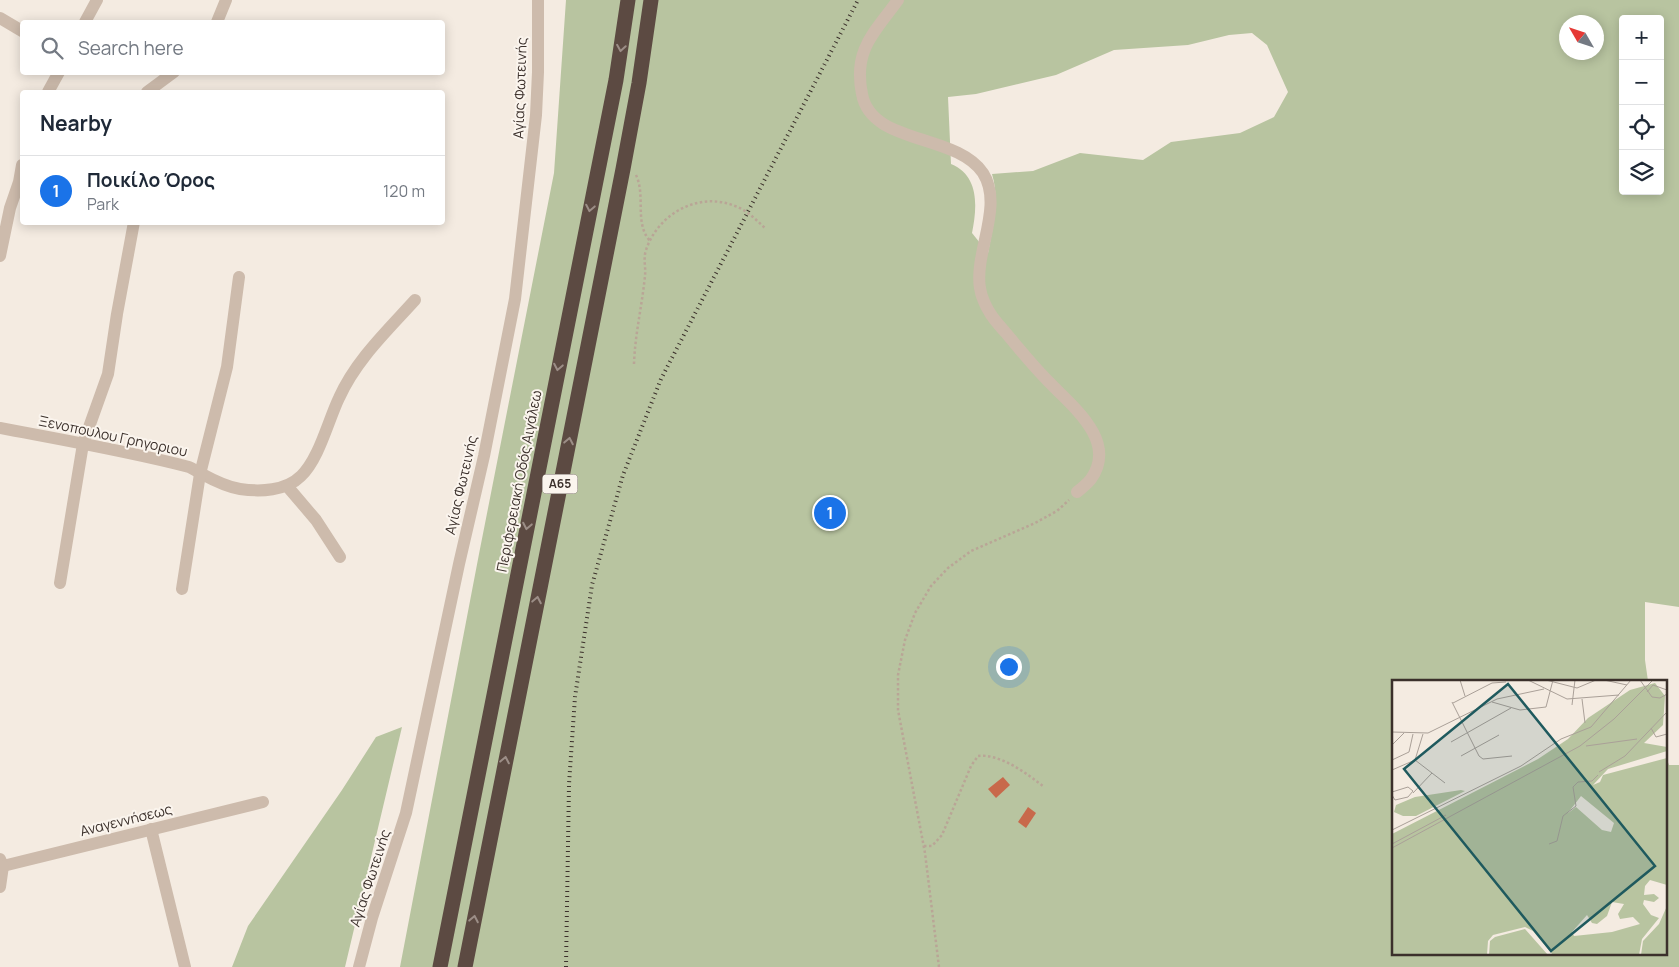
<!DOCTYPE html>
<meta charset="utf-8">
<style>
:root{--surface:#fff;--page:#f2f2f3;--text:#1f2937;--muted:#747a83;--line:#e0e1e3;--accent:#1a73e8}
body{margin:0;font-family:Manrope,sans-serif;background:var(--page);color:var(--text)}
.controls{position:absolute;right:15px;top:15px;display:grid;overflow:hidden;border-radius:5px;box-shadow:0 2px 12px #0003}
.controls button{width:45px;height:45px;display:grid;place-items:center;padding:0;border:0;border-bottom:1px solid var(--line);background:var(--surface);color:var(--text);font:25px sans-serif}
.compass{position:absolute;left:1559px;top:15px;width:45px;height:45px;border-radius:50%;background:var(--surface);box-shadow:0 2px 12px #0003;rotate:309deg}
.you{position:absolute;left:1008px;top:666px;width:18px;height:18px;margin:-12px;border:4px solid #fff;border-radius:50%;background:#1a73e8;box-shadow:0 0 0 8px #1a73e833}
.badge{display:grid;place-items:center;width:32px;height:32px;border-radius:50%;background:var(--accent);color:#fff;font-size:16px;font-weight:700}
.pin{position:absolute;translate:-50% -50%;border:2px solid #fff;box-shadow:0 1px 5px #0006}
.list{margin:0;padding:0;list-style:none}
h2{display:flex;justify-content:space-between;align-items:center;height:65px;margin:0;padding:0 20px;font-size:21px}
h2 small{font-size:16px;font-weight:400;color:var(--muted)}
.list li{display:grid;grid-template-columns:32px 1fr auto;gap:15px;align-items:center;box-sizing:border-box;height:70px;padding:0 20px;border-top:1px solid var(--line)}
.list b{display:block;font-size:19px;white-space:nowrap}
.list p{margin:0;font-size:16px;white-space:nowrap;color:var(--muted)}
.list em{font-size:16px;font-style:normal;color:var(--muted)}
.icon{flex:none;width:28px;height:28px;fill:none;stroke:currentColor;stroke-width:2;stroke-linecap:round;stroke-linejoin:round}
.map{position:relative;flex:none;width:1679px;height:967px;overflow:hidden}
.search{position:absolute;background:var(--surface);box-shadow:0 2px 12px #0003;left:20px;top:20px;width:425px;height:55px;display:flex;align-items:center;gap:12px;box-sizing:border-box;padding:0 18px;border-radius:5px;color:var(--muted);font-size:19px}
.panel{position:absolute;background:var(--surface);box-shadow:0 2px 12px #0003;left:20px;top:90px;width:425px;height:135px;border-radius:5px}
.map>svg:first-child{display:block}
.green{fill:#b8c4a0;fill-rule:evenodd}
.building{fill:#c8694b}
.lines{fill:none;stroke-linecap:round;stroke-linejoin:round}
.path{stroke:#b9a596;stroke-width:2.5;stroke-dasharray:2.5 2.5;stroke-linecap:butt}
.minor{stroke:#cdbbac;stroke-width:12}
.highway{stroke:#5c4a42;stroke-width:15}
.rail{stroke:#3b302b;stroke-width:4;stroke-dasharray:1 4;stroke-linecap:butt}
.oneway{stroke:#9c8e87}
.labels{text-anchor:middle;stroke-width:4;stroke-linejoin:round;paint-order:stroke}
.shield{fill:#fbf5ee;stroke:#756b66;stroke-width:1}
.shield-label{font-size:12px;font-weight:bold;fill:#3b302b}
.street-label{font-size:14px;fill:#3b302b;stroke:#fbf5ee}
.inset-road{fill:none;stroke:#aaa098;stroke-width:1}
.view{fill:#1f5a5e;fill-opacity:0.15;stroke:#1f5a5e;stroke-width:2.5}
.inset-edge{fill:none;stroke:#3b302b;stroke-width:2.5}
</style>
<div class="map">
<svg width="1679" height="967" viewBox="0 0 1679 967">
<rect width="100%" height="100%" fill="#f4ebe1"/>
<!-- green -->
<g class="green">
<path d="M566,0H1679V607L1645,602V660L1648,681H1393V953H1665V754L1669,765H1679V967H400L479,554L554,173ZM1623,19H1660V191H1623ZM1566,22H1596V52H1566ZM1252,33L1267,45L1288,92L1274,117L1240,133L1171,142L1143,160L1080,153L1033,171L992,174C1000,201 993,226 988,253L972,233C977,208 980,176 951,164L948,97L976,94L1056,75L1114,50L1188,45L1229,35Z"/>
<path d="M402,727L345,967H232L248,926L342,790L376,737Z"/>
</g>
<!-- building -->
<g class="building">
<path d="M1003,777L1010,785L996,798L988,789Z"/>
<path d="M1028,807L1036,813L1026,828L1018,822Z"/>
</g>
<g class="lines">
<!-- path -->
<g class="path">
<path d="M636,175C646,196 634,223 650,241"/>
<path d="M634,364C635,334 642,306 645,276C646,267 643,259 646,250C658,214 698,191 735,206C747,210 756,220 765,228"/>
<path d="M924,846H932L942,835L971,766L978,756C999,753 1028,774 1044,787"/>
<path d="M939,967L925,853L898,710V675L905,640L915,613L931,586L948,568L971,551L1035,523L1057,511L1069,500"/>
</g>
<!-- minor -->
<g class="minor">
<path d="M898,0C874,33 853,50 862,94C871,145 956,133 983,173C1004,206 974,253 980,288C981,296 986,307 990,313C994,320 1001,327 1006,333C1020,350 1034,367 1049,382C1072,406 1118,441 1091,479C1087,484 1082,488 1077,492"/>
<path d="M0,18L22,31"/>
<path d="M85,22L97,0"/>
<path d="M217,22L226,0"/>
<path d="M48,92L59,72"/>
<path d="M147,92L174,72"/>
<path d="M0,256L10,208L19,182L22,165"/>
<path d="M0,428C63,440 127,451 189,467C194,469 197,472 202,474C213,480 227,487 240,489C260,492 286,491 301,476C319,459 328,421 339,398C356,360 387,331 415,300"/>
<path d="M287,486L316,520L340,557"/>
<path d="M60,583L83,444L108,374L117,314L134,222"/>
<path d="M182,589L200,474L227,367L239,277"/>
<path d="M151,829L185,967"/>
<path d="M0,859L3,866L263,802"/>
<path d="M0,887L3,866"/>
<path d="M359,967L372,918L406,813L459,564L484,456L515,299L536,115L538,72V0"/>
</g>
<!-- highway -->
<g class="highway">
<path d="M440,967L616,80L628,0"/>
<path d="M465,967L623,169L639,83L651,0"/>
</g>
<!-- rail -->
<path class="rail" d="M566,967L569,784L575,697L592,585L623,475L661,379L858,0"/>
</g>
<!-- one-way arrows -->
<defs><path id="oneway-chevron" d="M-2-3.5L2.5 0L-2 3.5" fill="none" stroke-width="1.6" stroke-linecap="round" stroke-linejoin="round" transform="scale(1.25)"/></defs>
<g class="oneway">
<use href="#oneway-chevron" transform="translate(621 48) rotate(99)"/>
<use href="#oneway-chevron" transform="translate(590 208) rotate(101)"/>
<use href="#oneway-chevron" transform="translate(558 367) rotate(101)"/>
<use href="#oneway-chevron" transform="translate(569 441) rotate(-79)"/>
<use href="#oneway-chevron" transform="translate(527 526) rotate(101)"/>
<use href="#oneway-chevron" transform="translate(537 600) rotate(-79)"/>
<use href="#oneway-chevron" transform="translate(505 760) rotate(-79)"/>
<use href="#oneway-chevron" transform="translate(474 919) rotate(-79)"/>
</g>
<g class="labels">
<!-- shield labels -->
<rect class="shield" x="542.5" y="474.5" width="35" height="19" rx="4"/>
<g class="shield-label">
<text x="560" y="488">Α65</text>
</g>
<!-- street labels -->
<g class="street-label">
<text transform="translate(520 88) rotate(-88)" y="5">Αγίας Φωτεινής</text>
<text transform="translate(113 436) rotate(12)" y="5">Ξενοπουλου Γρηγοριου</text>
<text transform="translate(519 481) rotate(-79)" y="5">Περιφερειακή Οδός Αιγάλεω</text>
<text transform="translate(461 485) rotate(-77)" y="5">Αγίας Φωτεινής</text>
<text transform="translate(126 820) rotate(-14)" y="5">Αναγεννήσεως</text>
<text transform="translate(370 878) rotate(-72)" y="5">Αγίας Φωτεινής</text>
</g>
</g>
<!-- overview -->
<g transform="translate(1392 680)">
<rect width="275" height="275" fill="#f4ebe1"/>
<path d="M263,3L273,16L271,45L252,63L275,67V71L216,89L201,105L208,102L211,95L275,78V205L258,200L253,206L252,215L262,214L267,218L262,222L252,220L251,224L259,235L267,238L250,259L247,275H161L141,251L133,247L101,255L96,261L95,275H0V154L146,79L176,59L196,38L238,10ZM189,116L222,143L219,152L210,150L184,127L176,133ZM220,222L232,224L226,234L228,239L241,237L248,244L220,252L182,256L180,252L195,235L200,243L205,244L215,236ZM69,110L73,111L24,136H11L2,132L4,125L23,117ZM275,226V275H249L251,261L267,244ZM133,249L156,275H97L98,261L103,257Z" fill="#b8c4a0" fill-rule="evenodd"/>
<path class="inset-road" d="M68,0L73,16M136,0L175,19L227,15M154,0L185,8L204,0M212,0L235,5M248,0L260,17L268,18L275,14M255,12L261,5L275,10M190,19L193,43M60,22L87,76L91,79L120,76M100,22L128,30L154,27L161,0M61,23L100,3L114,2M180,25L183,0M259,48L264,57L275,54M0,52L36,53L105,19L152,9M31,54L23,80L53,103M59,62L119,28M0,65L12,53M194,66L245,59M69,76L107,55M0,80L17,72L21,54M0,90L23,80M207,92L233,76L275,32M0,112L16,107L21,111L16,117L3,120L0,115M21,113L40,93M0,150L129,86L169,59L199,47L239,0M0,164L54,135M157,164L165,161L171,136L184,126L181,107L186,102L200,101L206,95M0,168L188,66L222,39L261,0"/>
<path class="view" d="M116,4L263,186L159,271L12,89Z"/>
<rect width="275" height="275" class="inset-edge"/>
</g>
</svg>
<div class="controls">
<button>+</button>
<button>−</button>
<button><svg class="icon" aria-label="locate" viewBox="0 0 24 24"><circle cx="12" cy="12" r="6"/><path d="M12 2v4M12 18v4M2 12h4M18 12h4"/></svg></button>
<button><svg class="icon" aria-label="layers" viewBox="0 0 24 24"><path d="M12 4l9 5-9 5-9-5zM3 14l9 5 9-5"/></svg></button>
</div>
<svg class="compass" viewBox="-18 -18 36 36"><path d="M0-13l5 13h-10z" fill="#e53935"/><path d="M0 13l5-13h-10z" fill="#747a83"/></svg>
<div class="you"></div>
<div class="pin badge" style="left:830px;top:513px">1</div>
<div class="search"><svg class="icon" aria-label="search" viewBox="0 0 24 24"><circle cx="10" cy="10" r="6"/><path d="M15 15l6 6"/></svg>Search here</div>
<section class="panel">
<h2>Nearby<small></small></h2>
<ul class="list">
<li><span class="badge">1</span><div><b>Ποικίλο Όρος</b><p>Park</p></div><em>120 m</em></li>
</ul>
</section>
</div>
